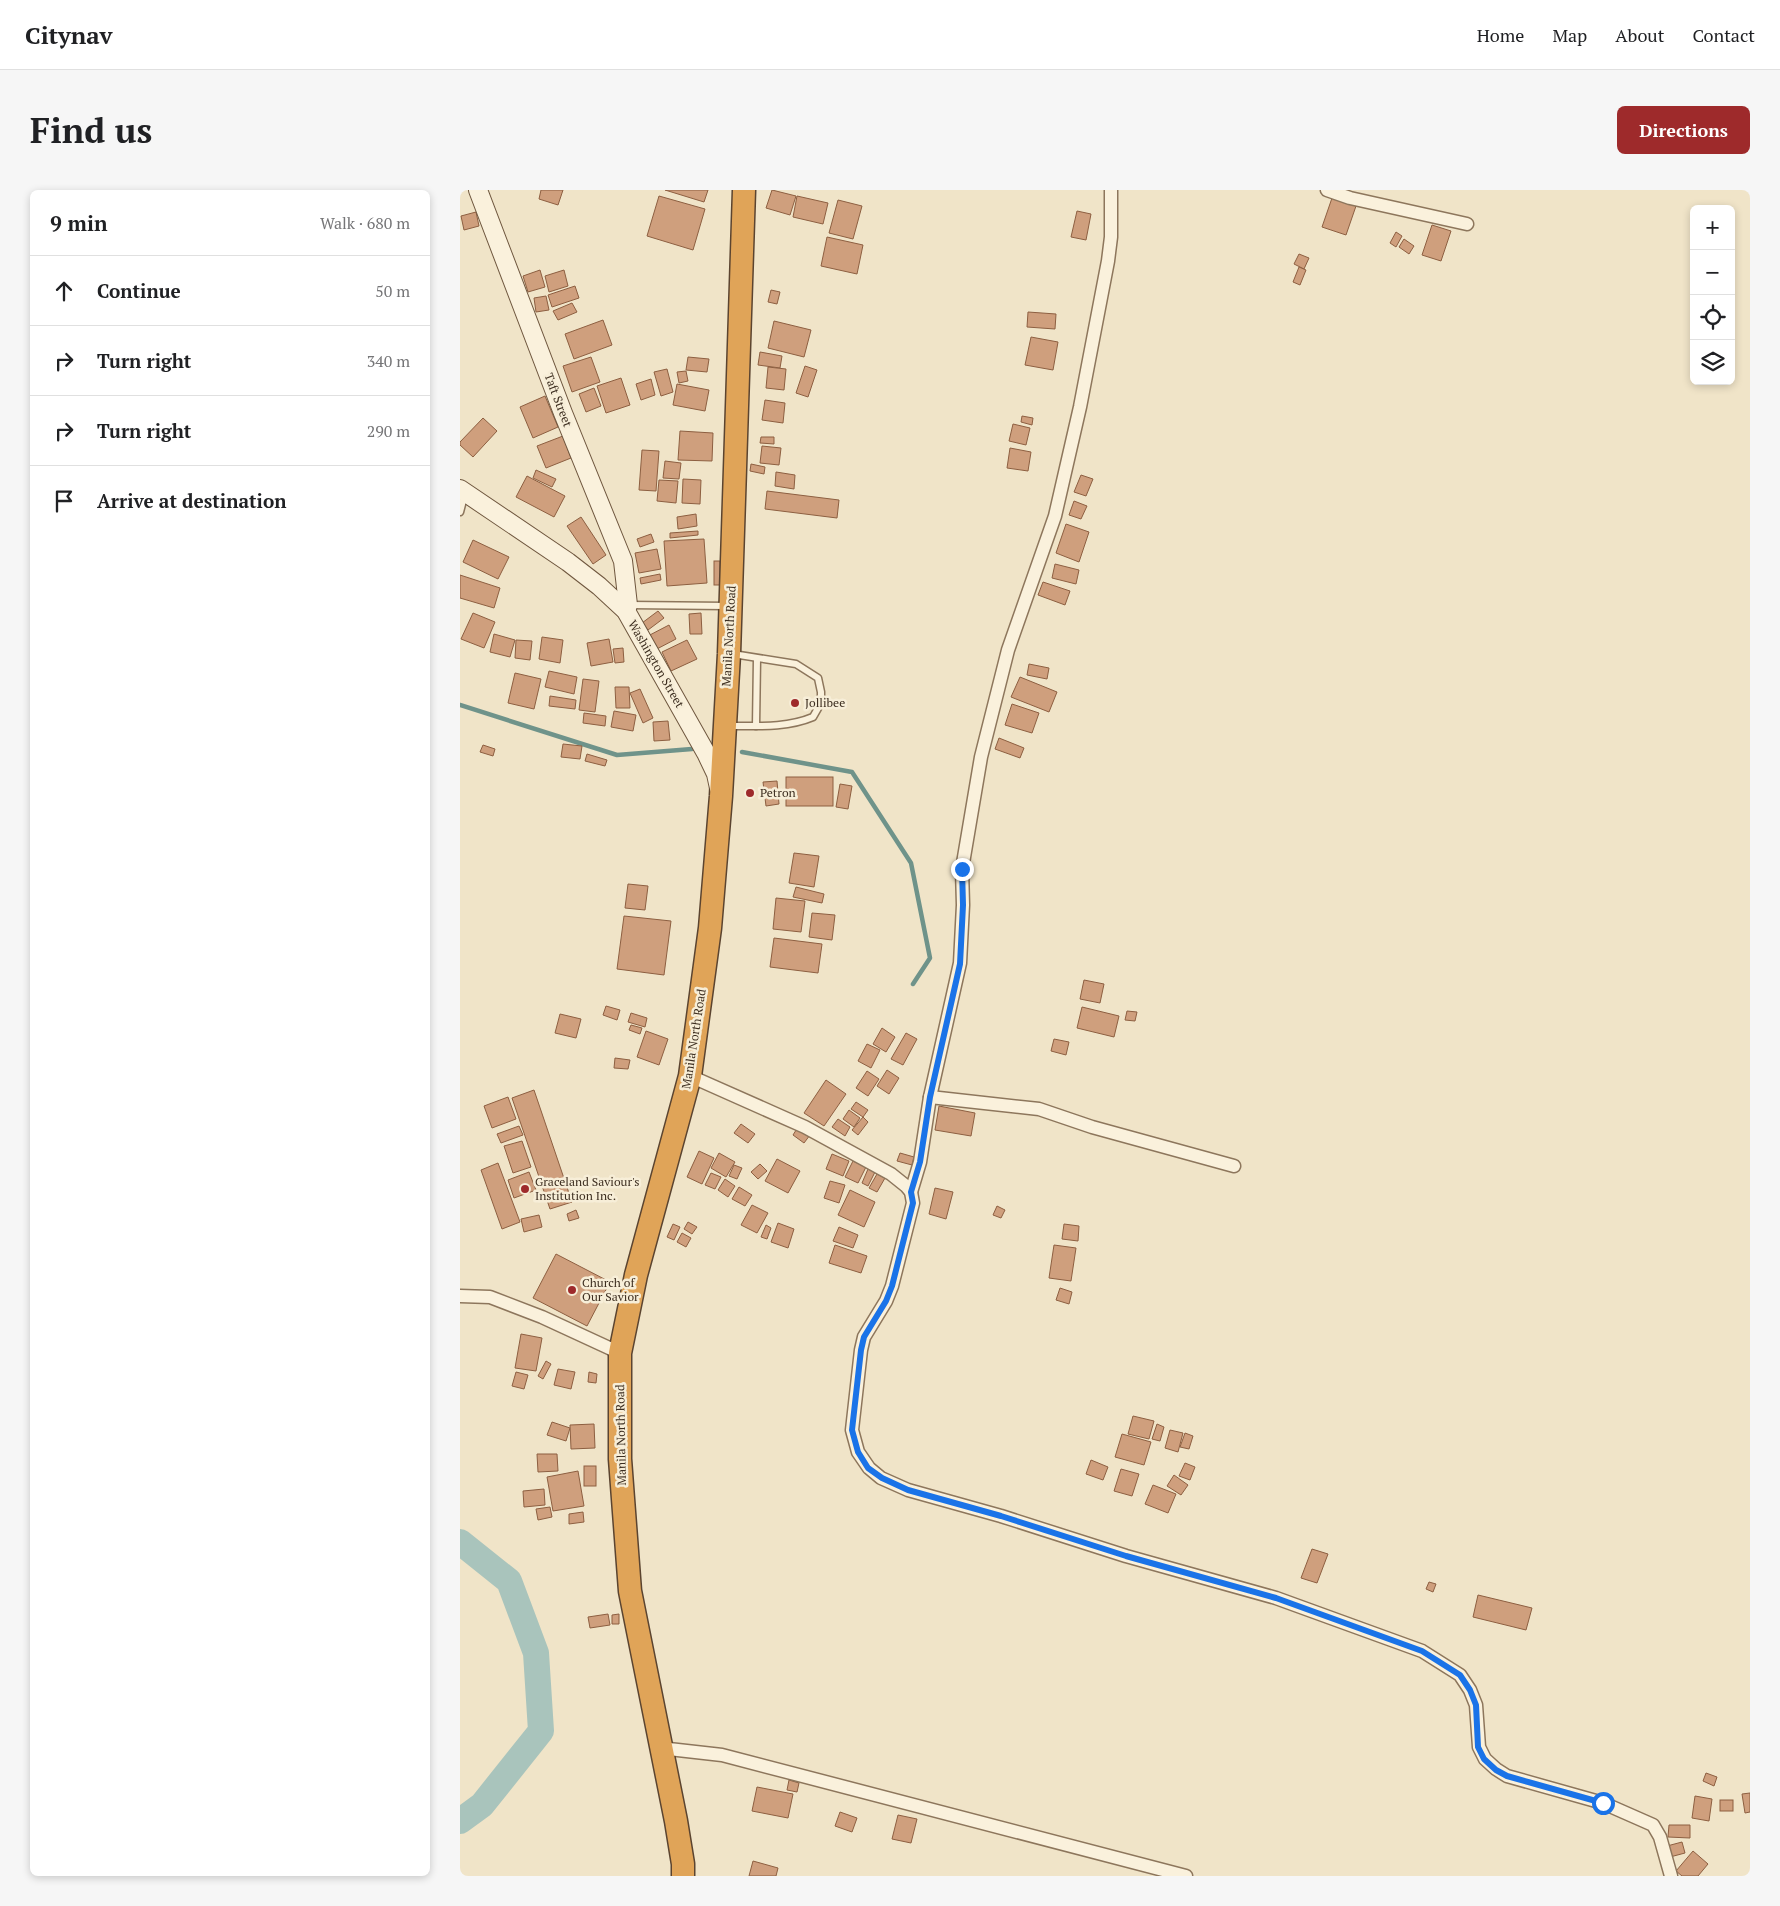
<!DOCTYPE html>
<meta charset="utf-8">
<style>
:root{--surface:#fff;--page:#f6f6f6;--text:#202124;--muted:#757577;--line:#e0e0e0;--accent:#9e2a2b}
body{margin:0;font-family:"PT Serif",serif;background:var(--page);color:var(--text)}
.controls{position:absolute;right:15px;top:15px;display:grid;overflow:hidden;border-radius:8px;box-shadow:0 2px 8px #0003}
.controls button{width:45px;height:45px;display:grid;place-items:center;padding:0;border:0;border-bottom:1px solid var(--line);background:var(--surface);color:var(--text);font:25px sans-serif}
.stop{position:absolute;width:15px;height:15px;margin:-11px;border:4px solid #1a73e8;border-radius:50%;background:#fff}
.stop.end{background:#1a73e8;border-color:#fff;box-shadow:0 1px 5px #0008}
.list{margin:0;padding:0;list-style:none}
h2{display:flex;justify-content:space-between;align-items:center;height:65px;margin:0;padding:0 20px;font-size:21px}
h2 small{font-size:16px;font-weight:400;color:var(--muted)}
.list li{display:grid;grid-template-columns:32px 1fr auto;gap:15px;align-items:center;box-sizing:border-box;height:70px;padding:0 20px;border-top:1px solid var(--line)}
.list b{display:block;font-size:19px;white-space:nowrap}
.list em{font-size:16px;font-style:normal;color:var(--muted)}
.icon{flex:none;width:28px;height:28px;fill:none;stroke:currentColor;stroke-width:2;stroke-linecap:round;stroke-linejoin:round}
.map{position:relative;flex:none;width:1290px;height:1686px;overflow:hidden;border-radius:8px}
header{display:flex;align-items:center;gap:30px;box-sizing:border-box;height:70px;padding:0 25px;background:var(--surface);border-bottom:1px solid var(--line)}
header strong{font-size:24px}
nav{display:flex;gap:28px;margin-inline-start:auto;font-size:18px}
.intro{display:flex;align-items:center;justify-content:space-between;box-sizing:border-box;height:120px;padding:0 30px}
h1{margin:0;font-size:35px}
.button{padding:12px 22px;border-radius:8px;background:var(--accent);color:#fff;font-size:18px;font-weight:700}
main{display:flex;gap:30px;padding:0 30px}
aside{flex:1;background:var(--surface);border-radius:8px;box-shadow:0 2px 8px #0003}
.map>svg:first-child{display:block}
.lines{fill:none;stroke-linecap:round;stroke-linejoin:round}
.stream{stroke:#6f938a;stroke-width:4.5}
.river{stroke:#a9c4bc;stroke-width:26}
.building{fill:#cf9f7d;stroke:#8d5f41}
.lane-casing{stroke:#8d765c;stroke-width:9}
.street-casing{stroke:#8d765c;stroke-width:15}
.secondary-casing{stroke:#6f573f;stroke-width:20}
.highway-casing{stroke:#5b4430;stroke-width:25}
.lane{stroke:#faf1dc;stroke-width:6}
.street{stroke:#faf1dc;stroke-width:12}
.secondary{stroke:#faf1dc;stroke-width:18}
.highway{stroke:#e0a458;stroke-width:22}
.route{stroke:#1a73e8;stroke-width:6}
.poi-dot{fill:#9e2a2b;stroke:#f7eed8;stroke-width:2}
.labels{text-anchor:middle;stroke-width:5;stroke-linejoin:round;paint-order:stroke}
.street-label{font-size:12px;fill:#3d2e20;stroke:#f7eed8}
.poi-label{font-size:12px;fill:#3d2e20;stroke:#f7eed8;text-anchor:start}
</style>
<header>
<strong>Citynav</strong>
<nav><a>Home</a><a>Map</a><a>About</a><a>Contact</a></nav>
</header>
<div class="intro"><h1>Find us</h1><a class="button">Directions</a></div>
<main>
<aside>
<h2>9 min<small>Walk · 680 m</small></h2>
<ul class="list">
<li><svg class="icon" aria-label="ahead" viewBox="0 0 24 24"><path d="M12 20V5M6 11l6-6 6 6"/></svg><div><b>Continue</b></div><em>50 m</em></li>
<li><svg class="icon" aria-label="right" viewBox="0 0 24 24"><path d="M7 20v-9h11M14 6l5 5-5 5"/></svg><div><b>Turn right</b></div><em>340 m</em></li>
<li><svg class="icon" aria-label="right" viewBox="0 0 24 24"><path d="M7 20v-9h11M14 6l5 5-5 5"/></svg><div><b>Turn right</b></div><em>290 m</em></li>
<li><svg class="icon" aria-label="arrive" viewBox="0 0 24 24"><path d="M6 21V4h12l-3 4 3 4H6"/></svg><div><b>Arrive at destination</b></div></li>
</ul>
</aside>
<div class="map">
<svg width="1290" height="1686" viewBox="0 0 1290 1686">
<rect width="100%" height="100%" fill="#f0e4c8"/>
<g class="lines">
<!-- stream -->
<g class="stream">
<path d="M0,515L157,565L232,559"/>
<path d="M282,562L392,582L451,673L470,768L453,794"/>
</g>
<!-- river -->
<path class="river" d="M0,1352L49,1391L76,1463L81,1541L22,1615L0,1631"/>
</g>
<!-- building -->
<g class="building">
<path d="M81,0H103L98,15L79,9Z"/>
<path d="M205,0H248L244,12Z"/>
<path d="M312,0L336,6L330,25L306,18Z"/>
<path d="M199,6L245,19L233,60L187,46Z"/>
<path d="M337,6L368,13L363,34L333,27Z"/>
<path d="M872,8L896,16L886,45L862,37Z"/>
<path d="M378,10L402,16L393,49L369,43Z"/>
<path d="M617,21L631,24L626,50L611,47Z"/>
<path d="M16,22L19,36L4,40L1,26Z"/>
<path d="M972,35L991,41L981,71L962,65Z"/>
<path d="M936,42L942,46L936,57L930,53Z"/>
<path d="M367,47L403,55L397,84L361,76Z"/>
<path d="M944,49L954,56L949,64L939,57Z"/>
<path d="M839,64L849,68L844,79L834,74Z"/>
<path d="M839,77L846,80L840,95L833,92Z"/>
<path d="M80,80L85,97L68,102L63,86Z"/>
<path d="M104,80L108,96L89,102L85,86Z"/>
<path d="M115,96L119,108L92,117L88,105Z"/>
<path d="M311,100L320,102L317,114L308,112Z"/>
<path d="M86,106L89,120L76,122L74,108Z"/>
<path d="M112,113L117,122L98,130L93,121Z"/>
<path d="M568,122L596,124L595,139L567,137Z"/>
<path d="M143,130L152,155L114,169L105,144Z"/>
<path d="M314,131L351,140L344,167L308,158Z"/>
<path d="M571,147L598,152L593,180L565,175Z"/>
<path d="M300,162L322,166L320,178L298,175Z"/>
<path d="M131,167L140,192L112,202L103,176Z"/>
<path d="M228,167L249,169L247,182L226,180Z"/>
<path d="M345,176L357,180L348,207L336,203Z"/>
<path d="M308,177L326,179L324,200L306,198Z"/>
<path d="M207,179L213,202L201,206L194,182Z"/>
<path d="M226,181L228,191L219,193L217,182Z"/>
<path d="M161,188L170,215L146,223L137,196Z"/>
<path d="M191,189L195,205L181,210L176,194Z"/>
<path d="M217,194L249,200L245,221L213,215Z"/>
<path d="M134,198L141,216L126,222L119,204Z"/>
<path d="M85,206L98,237L73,248L60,217Z"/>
<path d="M305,210L325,213L323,233L302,230Z"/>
<path d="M562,226L573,228L572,235L561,232Z"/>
<path d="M23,228L37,241L13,267L0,255V252Z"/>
<path d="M553,234L570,238L566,255L549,251Z"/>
<path d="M220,241L253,243L252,271L218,270Z"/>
<path d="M103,246L111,268L86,278L77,256Z"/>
<path d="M301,247H314V254L300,253Z"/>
<path d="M302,256L321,258L319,275L300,273Z"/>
<path d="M550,258L571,262L568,281L547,278Z"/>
<path d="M182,260L199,261L196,301L179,300Z"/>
<path d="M205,271L221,273L219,289L203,288Z"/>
<path d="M291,274L305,277L304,284L290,281Z"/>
<path d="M76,280L96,289L92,297L73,288Z"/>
<path d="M316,282L335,285L334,299L315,296Z"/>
<path d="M621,285L633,289L626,306L614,302Z"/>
<path d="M67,286L105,306L94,327L56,307Z"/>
<path d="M223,289L241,290L240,314L222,313Z"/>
<path d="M199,290L218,291L216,313L197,311Z"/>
<path d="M307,301L379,310L377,328L305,319Z"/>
<path d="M614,311L627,316L621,329L609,325Z"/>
<path d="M236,324L237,336L218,339L217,327Z"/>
<path d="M121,327L146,365L133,374L107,336Z"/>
<path d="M606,334L629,342L619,372L596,363Z"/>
<path d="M238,341V345L210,348V343Z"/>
<path d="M191,344L194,352L180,357L177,349Z"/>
<path d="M244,349L247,393L207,396L204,351Z"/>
<path d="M13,350L49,367L38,389L3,372Z"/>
<path d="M197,359L201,379L179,383L175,363Z"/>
<rect x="254" y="371" width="6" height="24"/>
<path d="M595,374L619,380L616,394L592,388Z"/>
<path d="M200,384L201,390L181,394L180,388Z"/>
<path d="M0,385L40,398L34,418L0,408Z"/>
<path d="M583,392L610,401L605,415L578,405Z"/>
<path d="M198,421L204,428L188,440L182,433Z"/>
<path d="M13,423L35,432L24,458L1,449Z"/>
<path d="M241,423L242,444H230L229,424Z"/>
<path d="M209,435L216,449L193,461L186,447Z"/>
<path d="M34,444L55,450L50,467L30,462Z"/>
<path d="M82,447L103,450L100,473L79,469Z"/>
<path d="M149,449L153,472L131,476L127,453Z"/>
<path d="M56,450L72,451L70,470L55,468Z"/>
<path d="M227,450L237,469L211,481L202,462Z"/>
<path d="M163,458L164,472L155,473L153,459Z"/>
<path d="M569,474L589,478L587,489L567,485Z"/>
<path d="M89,481L117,487L114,504L85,497Z"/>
<path d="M55,483L81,489L74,519L48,513Z"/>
<path d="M560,487L597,502L589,522L551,507Z"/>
<path d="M123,489L139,491L135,522L119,520Z"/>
<path d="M155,497H169L170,518H156Z"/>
<path d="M180,499L193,528L183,533L170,503Z"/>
<path d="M90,506L116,510L115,519L89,516Z"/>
<path d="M552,514L579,523L572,543L545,535Z"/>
<path d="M154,521L176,525L173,541L151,537Z"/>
<path d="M124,523L146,526L145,536L123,533Z"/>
<path d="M208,531L210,550L194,551L193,532Z"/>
<path d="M539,548L564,558L560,568L535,559Z"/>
<path d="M103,554L122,556L120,569L101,567Z"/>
<path d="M23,555L35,559L33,566L20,562Z"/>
<path d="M127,564L147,570L145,576L125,571Z"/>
<rect x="326" y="587" width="47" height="29"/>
<path d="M317,591L319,614L306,616L303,592Z"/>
<path d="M380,594L392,596L388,619L376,617Z"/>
<path d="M334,663L359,666L354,697L329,693Z"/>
<path d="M168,694L188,696L185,720L165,718Z"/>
<path d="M336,697L364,704L362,713L333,707Z"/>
<path d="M316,708L345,711L341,742L313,739Z"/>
<path d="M352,723L375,725L372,750L349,747Z"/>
<path d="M164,726L211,731L204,785L157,779Z"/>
<path d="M314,748L362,754L358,783L310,777Z"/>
<path d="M624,790L644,794L640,813L620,809Z"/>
<path d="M146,816L160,820L157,830L143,825Z"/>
<path d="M622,817L659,826L654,847L617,838Z"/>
<path d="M667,821L677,822L675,831L665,830Z"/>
<path d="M171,823L187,828L185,837L168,832Z"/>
<path d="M100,824L121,829L116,848L95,843Z"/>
<path d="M171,835L182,838L180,844L169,840Z"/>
<path d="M422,838L435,847L426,862L413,854Z"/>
<path d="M186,841L208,849L199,875L177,867Z"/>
<path d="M446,843L457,849L443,875L431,869Z"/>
<path d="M594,849L609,852L606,865L591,861Z"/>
<path d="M407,854L420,860L411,878L398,871Z"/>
<path d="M155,868L170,870L168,879L154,878Z"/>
<path d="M427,880L439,888L429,904L417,896Z"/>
<path d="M407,881L419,889L408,906L396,898Z"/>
<path d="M366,890L386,904L364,936L344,923Z"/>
<path d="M74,900L112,1012L90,1019L52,908Z"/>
<path d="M48,907L56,929L32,938L24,916Z"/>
<path d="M396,912L408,920L403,927L391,919Z"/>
<path d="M479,916L515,923L511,946L475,940Z"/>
<path d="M389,920L400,928L394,937L383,929Z"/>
<path d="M403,927L408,932L398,945L392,940Z"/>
<path d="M378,929L390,937L385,946L372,937Z"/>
<path d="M281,934L295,944L288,953L274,943Z"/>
<path d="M59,936L63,945L41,953L37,944Z"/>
<path d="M338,937L350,945L344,953L333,945Z"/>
<path d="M62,951L71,977L53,983L44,956Z"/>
<path d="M239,961L254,968L242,994L227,987Z"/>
<path d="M259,963L275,972L266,987L251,978Z"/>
<path d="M440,963L454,967L452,975L437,971Z"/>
<path d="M372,964L389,971L383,986L366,979Z"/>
<path d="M317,969L340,981L328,1003L305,991Z"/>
<path d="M393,971L406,977L398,993L385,987Z"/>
<path d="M38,973L60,1032L42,1039L21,980Z"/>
<path d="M300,974L307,981L298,989L291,982Z"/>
<path d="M274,975L282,978L277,989L269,986Z"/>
<path d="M408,979L415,982L408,996L402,993Z"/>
<path d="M69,982L76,1000L54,1008L48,990Z"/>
<path d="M251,983L261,987L255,999L245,995Z"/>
<path d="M417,984L425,988L417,1002L409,998Z"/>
<path d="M265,989L275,996L268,1007L258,1000Z"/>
<path d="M370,991L385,995L379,1013L364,1008Z"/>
<path d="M279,997L292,1005L285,1016L272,1009Z"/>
<path d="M475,998L493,1002L486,1029L469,1024Z"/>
<path d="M390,1000L415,1012L404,1037L378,1025Z"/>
<path d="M292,1015L308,1023L297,1043L281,1035Z"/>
<path d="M537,1016L545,1020L541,1028L533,1025Z"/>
<path d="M116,1020L119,1028L109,1031L107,1024Z"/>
<path d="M79,1025L82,1037L64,1042L61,1029Z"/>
<path d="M228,1032L237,1037L232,1044L224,1039Z"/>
<path d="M318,1033L334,1039L328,1058L311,1052Z"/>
<path d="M213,1034L220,1037L214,1050L207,1047Z"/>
<path d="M604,1034L619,1036L618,1051L602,1049Z"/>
<path d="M306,1035L311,1038L307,1049L301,1047Z"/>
<path d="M379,1037L398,1045L393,1058L373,1051Z"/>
<path d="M222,1043L231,1048L226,1057L217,1052Z"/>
<path d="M375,1055L407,1066L401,1083L369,1073Z"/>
<path d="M594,1055L616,1058L611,1091L589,1088Z"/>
<path d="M96,1064L150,1092L127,1136L73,1108Z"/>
<path d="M600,1098L612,1102L609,1114L596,1110Z"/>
<path d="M61,1144L82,1148L76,1181L55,1178Z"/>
<path d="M86,1171L91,1174L83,1189L78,1186Z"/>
<path d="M98,1179L115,1182L111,1199L94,1195Z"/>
<path d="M56,1182L68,1185L64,1199L52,1196Z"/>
<path d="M129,1182L137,1184L136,1193L128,1192Z"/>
<path d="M673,1226L694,1231L689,1249L668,1244Z"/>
<path d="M92,1232L110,1238L106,1251L87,1245Z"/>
<path d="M134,1234L135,1258L111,1259L110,1235Z"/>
<path d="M697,1234L704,1237L700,1251L692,1249Z"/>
<path d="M710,1240L723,1243L718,1262L705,1258Z"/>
<path d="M725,1243L733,1246L729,1259L720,1257Z"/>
<path d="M662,1244L691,1252L684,1275L655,1267Z"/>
<path d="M77,1264H97L98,1281L78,1282Z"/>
<path d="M631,1270L648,1277L643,1290L626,1284Z"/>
<path d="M725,1273L735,1277L730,1290L719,1286Z"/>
<rect x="124" y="1276" width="12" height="20"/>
<path d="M661,1279L679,1284L672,1306L654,1301Z"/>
<path d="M118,1281L124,1316L93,1321L87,1287Z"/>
<path d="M714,1285L728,1295L721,1305L707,1296Z"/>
<path d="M693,1295L716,1304L708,1323L685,1314Z"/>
<path d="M84,1299L85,1315L64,1317L63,1301Z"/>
<path d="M90,1317L92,1327L78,1330L76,1319Z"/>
<path d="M123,1322L124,1332L109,1334V1324Z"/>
<path d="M852,1359L868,1364L857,1393L841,1388Z"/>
<path d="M969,1392L976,1394L973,1402L966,1399Z"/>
<path d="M1018,1405L1072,1418L1066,1440L1013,1427Z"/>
<path d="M148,1424L150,1435L130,1438L128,1427Z"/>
<path d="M159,1424V1434H152V1425Z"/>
<path d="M1246,1583L1257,1587L1254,1596L1243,1591Z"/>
<path d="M329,1590L339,1593L337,1602L327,1600Z"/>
<path d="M297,1597L333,1604L328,1628L292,1621Z"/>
<path d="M1290,1603V1622L1285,1623L1282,1604Z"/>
<path d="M1235,1606L1252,1609L1249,1631L1232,1628Z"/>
<rect x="1260" y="1610" width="13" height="11"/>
<path d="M380,1622L397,1628L392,1642L375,1636Z"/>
<path d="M438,1625L457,1629L451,1653L432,1649Z"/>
<path d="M1209,1635H1230V1648L1208,1647Z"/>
<path d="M1222,1652L1225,1663L1210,1667L1207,1656Z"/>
<path d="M1233,1661L1248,1674L1238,1686H1222L1216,1681Z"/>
<path d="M293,1671L318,1678L316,1686H289Z"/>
</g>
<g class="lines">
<!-- lane casing -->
<g class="lane-casing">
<g id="lane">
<path d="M0,322L5,303"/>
<path d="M169,415L267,416"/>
<path d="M268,536C297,536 327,538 353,527L361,513V502L358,488L336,474L273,464"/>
<path d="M296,536L297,469"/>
</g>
</g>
<!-- street casing -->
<g class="street-casing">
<g id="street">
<path d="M867,0L890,8L1007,34"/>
<path d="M230,886L345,937L431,984L446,996L451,1002L453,1013L432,1096L426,1111L404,1147L401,1160L392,1240L398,1262L409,1278L421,1288L448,1300L541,1326L666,1366L816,1408L962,1461L1000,1485L1010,1500L1016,1515L1019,1557L1025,1569L1036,1579L1047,1586L1143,1613L1193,1635L1200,1647L1211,1686"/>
<path d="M470,907L579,919L632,937L774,976"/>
<path d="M451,1002L460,972L470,907L500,773L503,715L502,679L521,567L548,460L595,326L620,217L648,71L651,47V0"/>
<path d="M0,1106L30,1107L82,1127L160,1163"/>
<path d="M200,1558L262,1565L726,1686"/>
</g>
</g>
<!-- secondary casing -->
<g class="secondary-casing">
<g id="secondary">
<path d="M18,0L103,223L163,371L168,415L166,421"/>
<path d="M0,299L108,372L139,396L166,421L246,563L256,584L259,598"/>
</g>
</g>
<!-- highway casing -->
<g class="highway-casing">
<path id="highway" d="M223,1686V1674L216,1631L170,1401L160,1269V1163L176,1085L230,886L250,738L261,606L269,464L284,0"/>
</g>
<!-- lane -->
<use href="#lane" class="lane"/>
<!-- street -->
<use href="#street" class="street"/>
<!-- secondary -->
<use href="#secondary" class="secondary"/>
<!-- highway -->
<use href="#highway" class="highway"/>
</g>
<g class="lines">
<!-- route -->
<path class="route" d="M502,679L503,715L500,774L470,907L460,972L451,1002L453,1013L432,1096L426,1111L404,1147L401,1160L392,1240L398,1262L408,1278L422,1288L448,1300L541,1326L666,1366L816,1408L962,1461L1000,1485L1010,1500L1016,1515L1018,1557L1024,1569L1036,1580L1047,1586L1143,1613"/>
</g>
<!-- markers -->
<g class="poi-dot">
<circle cx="335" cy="513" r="5"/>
<circle cx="290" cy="603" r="5"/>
<circle cx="65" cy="999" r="5"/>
<circle cx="112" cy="1100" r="5"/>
</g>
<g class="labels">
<!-- street labels -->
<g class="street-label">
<text transform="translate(98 210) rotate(69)" y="4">Taft Street</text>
<text transform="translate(269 446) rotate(-87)" y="4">Manila North Road</text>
<text transform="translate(196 474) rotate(60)" y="4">Washington Street</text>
<text transform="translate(234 849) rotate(-81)" y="4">Manila North Road</text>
<text transform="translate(161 1245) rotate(-91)" y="4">Manila North Road</text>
</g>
<!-- poi labels -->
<g class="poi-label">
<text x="345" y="517">Jollibee</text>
<text x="300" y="607">Petron</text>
<text x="75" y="996">Graceland Saviour's<tspan x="75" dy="14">Institution Inc.</tspan></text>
<text x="122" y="1097">Church of<tspan x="122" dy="14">Our Savior</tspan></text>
</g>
</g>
</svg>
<div class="controls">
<button>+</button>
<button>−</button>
<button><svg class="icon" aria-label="locate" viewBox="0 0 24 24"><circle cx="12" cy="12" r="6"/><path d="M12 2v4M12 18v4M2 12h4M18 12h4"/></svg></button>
<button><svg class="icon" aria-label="layers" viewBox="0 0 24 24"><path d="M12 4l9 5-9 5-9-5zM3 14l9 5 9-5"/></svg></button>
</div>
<div class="stop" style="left:1143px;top:1613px"></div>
<div class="stop end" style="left:502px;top:679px"></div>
</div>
</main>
